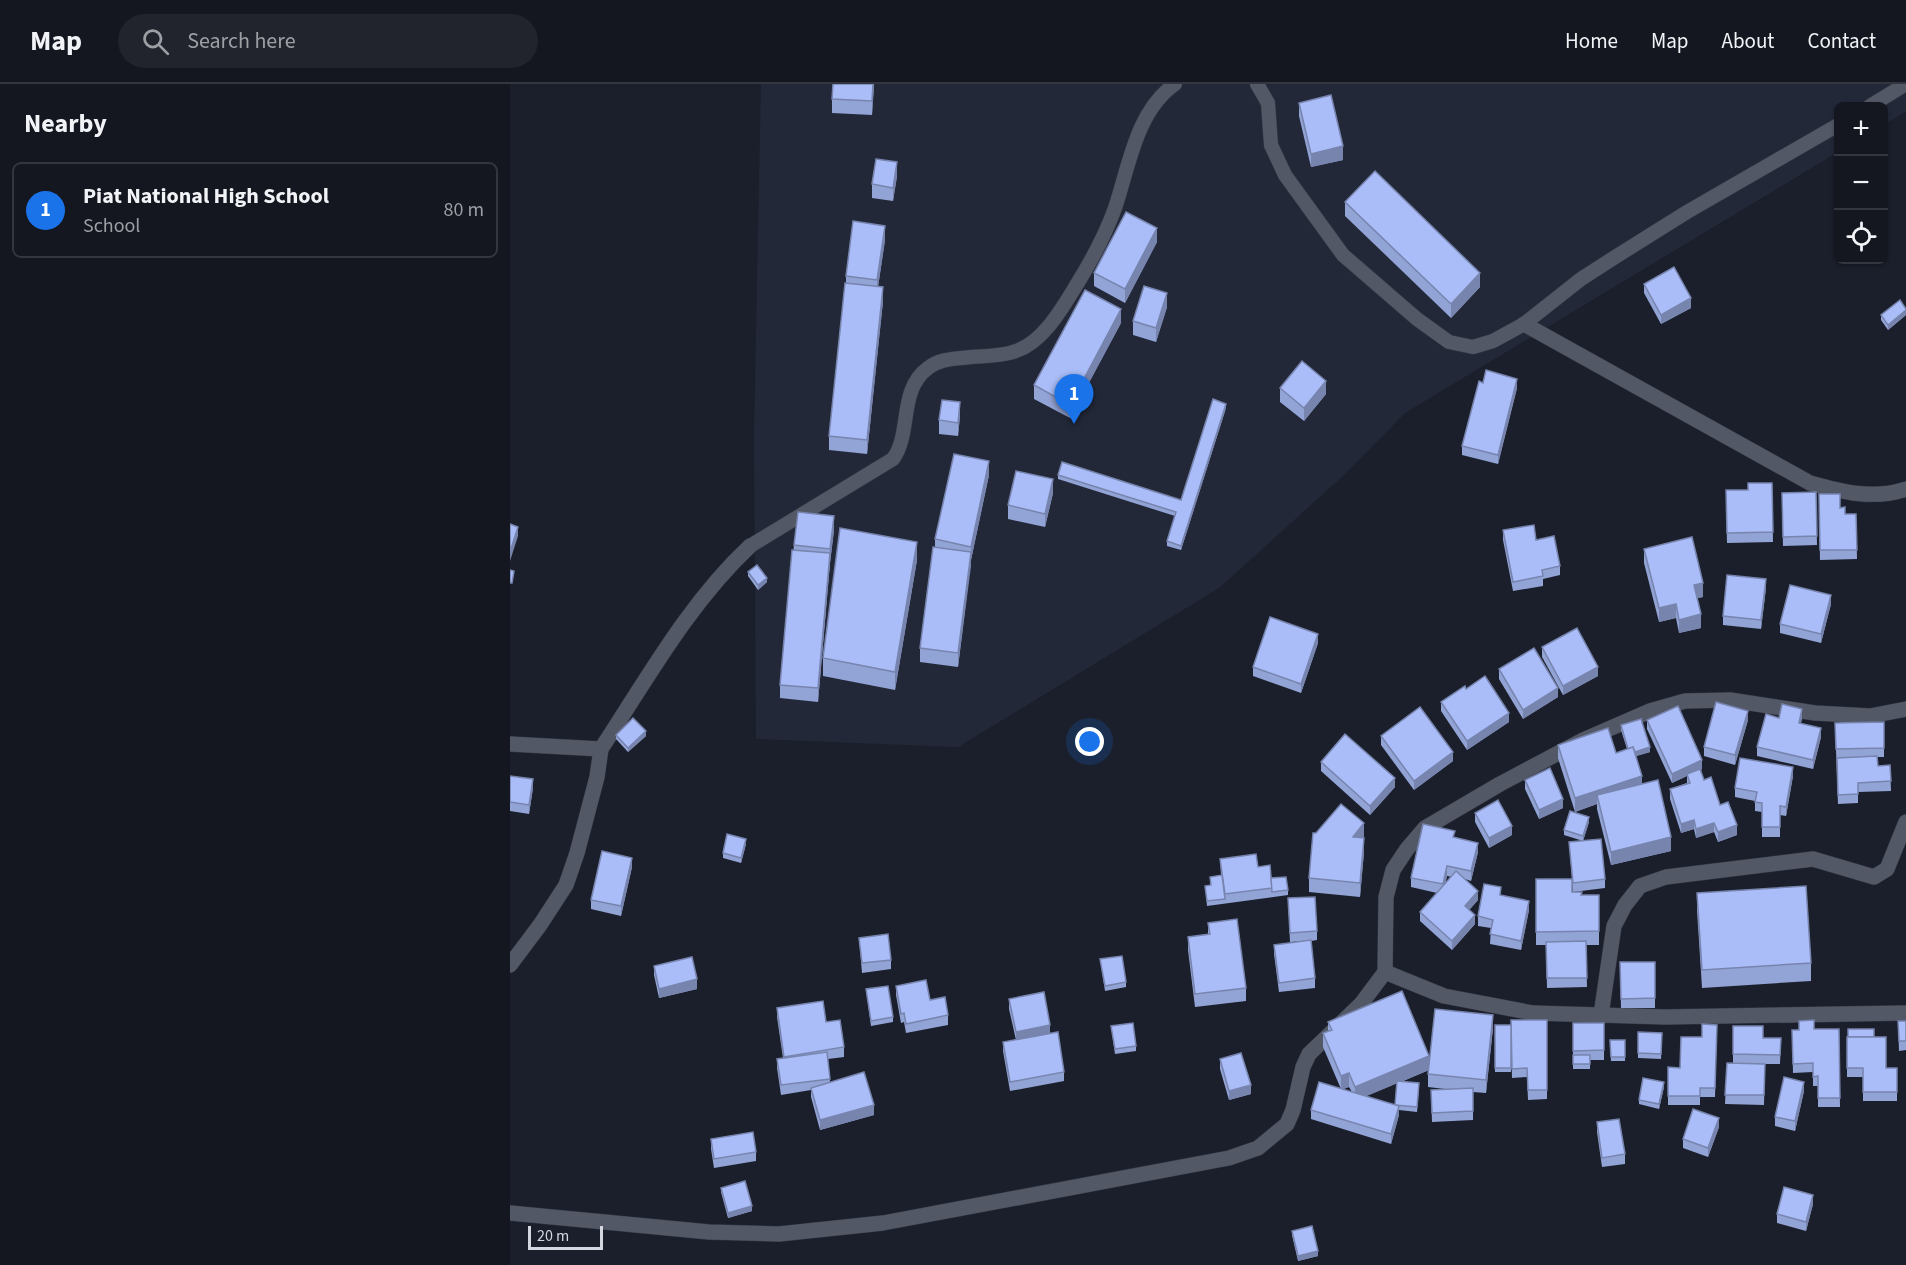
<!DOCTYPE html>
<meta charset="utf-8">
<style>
:root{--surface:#141720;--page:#21242d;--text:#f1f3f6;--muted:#9d9fa5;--line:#33363e;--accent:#1a73e8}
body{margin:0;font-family:"Source Sans 3",sans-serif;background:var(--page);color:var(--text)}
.controls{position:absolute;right:18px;top:18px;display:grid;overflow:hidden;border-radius:9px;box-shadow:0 2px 4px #0004}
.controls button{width:54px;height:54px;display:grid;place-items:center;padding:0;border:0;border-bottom:2px solid var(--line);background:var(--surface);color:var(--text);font:30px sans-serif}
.scale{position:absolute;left:18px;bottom:15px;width:75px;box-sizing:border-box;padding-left:6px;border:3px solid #d4d7e0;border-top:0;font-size:16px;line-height:21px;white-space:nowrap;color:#d4d7e0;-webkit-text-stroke:4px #1b1f2b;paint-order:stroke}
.you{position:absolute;left:580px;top:658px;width:21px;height:21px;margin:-15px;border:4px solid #fff;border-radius:50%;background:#1a73e8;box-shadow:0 0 0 9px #1a73e833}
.badge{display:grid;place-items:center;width:39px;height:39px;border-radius:50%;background:var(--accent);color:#fff;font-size:20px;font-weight:700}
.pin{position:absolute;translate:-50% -50px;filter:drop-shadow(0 2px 3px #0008)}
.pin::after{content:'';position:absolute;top:32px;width:21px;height:18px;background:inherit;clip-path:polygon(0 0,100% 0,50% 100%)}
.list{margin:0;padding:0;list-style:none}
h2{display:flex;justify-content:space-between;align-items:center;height:78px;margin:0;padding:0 24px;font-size:26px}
h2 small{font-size:20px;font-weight:400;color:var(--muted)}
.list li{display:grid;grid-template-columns:39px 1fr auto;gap:18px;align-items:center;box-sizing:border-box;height:96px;margin:0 12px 12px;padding:0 12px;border:2px solid var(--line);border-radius:9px}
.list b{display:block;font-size:22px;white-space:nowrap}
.list p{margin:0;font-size:20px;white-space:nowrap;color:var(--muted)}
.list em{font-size:20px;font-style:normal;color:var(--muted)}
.icon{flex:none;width:33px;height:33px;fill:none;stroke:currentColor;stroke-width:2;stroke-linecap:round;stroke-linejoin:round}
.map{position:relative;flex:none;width:1396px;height:1181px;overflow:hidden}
header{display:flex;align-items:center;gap:36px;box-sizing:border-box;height:84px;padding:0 30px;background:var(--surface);border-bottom:2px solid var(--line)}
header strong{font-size:28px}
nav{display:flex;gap:33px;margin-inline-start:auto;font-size:21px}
.search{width:420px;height:54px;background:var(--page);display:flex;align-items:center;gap:15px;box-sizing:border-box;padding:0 21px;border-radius:33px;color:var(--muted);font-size:22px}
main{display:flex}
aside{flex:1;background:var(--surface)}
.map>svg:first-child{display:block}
.built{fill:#232839}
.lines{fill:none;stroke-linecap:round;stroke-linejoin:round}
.service-casing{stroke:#373a44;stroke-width:15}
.minor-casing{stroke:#373a44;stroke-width:16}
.service{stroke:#535867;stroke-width:14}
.minor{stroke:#535867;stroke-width:15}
.wall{fill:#92a3d5;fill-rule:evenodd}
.shaded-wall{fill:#7784ae}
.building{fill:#aabdf8;stroke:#7784ae;stroke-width:1.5}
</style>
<header>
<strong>Map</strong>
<div class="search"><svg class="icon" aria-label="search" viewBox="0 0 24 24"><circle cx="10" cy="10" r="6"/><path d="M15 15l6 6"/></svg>Search here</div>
<nav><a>Home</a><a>Map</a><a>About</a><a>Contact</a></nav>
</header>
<main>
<aside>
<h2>Nearby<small></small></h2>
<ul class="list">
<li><span class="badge">1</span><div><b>Piat National High School</b><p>School</p></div><em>80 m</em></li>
</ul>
</aside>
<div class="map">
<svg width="1396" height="1181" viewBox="0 0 1396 1181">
<rect width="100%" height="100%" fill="#1b1f2b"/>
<!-- built -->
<path class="built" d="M251,0H1396V27L1374,41V22H1328V68L895,329L832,393L709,504L448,663L246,655L244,351Z"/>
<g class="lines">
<!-- service casing -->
<g class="service-casing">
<g id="service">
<path d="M747,0L758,19L761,61L775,91L833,171L907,235L939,258L963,263L983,257L1014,240L1071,195L1102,175L1177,128L1328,41"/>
<path d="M1360,22L1396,0"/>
<path d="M240,462L383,375C402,349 388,306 418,284C431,274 445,275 461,273C474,272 493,272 506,267C532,258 550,228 564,205C579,181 595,152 605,124C619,83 626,27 665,0"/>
</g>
</g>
<!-- minor casing -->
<g class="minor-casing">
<g id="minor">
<path d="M1014,240L1300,399C1332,408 1363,416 1396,405"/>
<path d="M0,660L91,665"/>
<path d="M0,881L30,841L56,801L67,769L87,693L91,665C137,595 179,519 240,462"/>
<path d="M875,888L876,813L883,786L897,765L915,744L990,700L1071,657L1140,627L1175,617L1220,616L1305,629L1360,632L1396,625"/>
<path d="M1091,931L1104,842L1115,821L1130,802L1156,793L1303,775L1364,793L1377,785L1396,738"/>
<path d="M0,1129L199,1148L269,1150L373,1139L719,1074L748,1064L777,1040L783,1026L793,983L799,970L851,920L875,888L934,912L1023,929L1155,933L1396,929"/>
</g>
</g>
<!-- service -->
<use href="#service" class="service"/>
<!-- minor -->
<use href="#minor" class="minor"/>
</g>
<!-- wall -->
<g class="wall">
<path d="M364,0L362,31L322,29V15Z"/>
<path d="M789,19L833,76L801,83L789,32Z"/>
<path d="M387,92L383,117L362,114V100Z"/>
<path d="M835,118L970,203L941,234L835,132Z"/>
<path d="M375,156L368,203L373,217L357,370L319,366V352L336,199V192Z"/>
<path d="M647,158L615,219L584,202V189Z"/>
<path d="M1134,200L1181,224L1151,240L1134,209Z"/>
<path d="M657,223L646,258L623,251V237Z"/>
<path d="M1396,225V231L1378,246L1371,236V231Z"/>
<path d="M611,239L560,334L524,315V301Z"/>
<path d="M973,299L1007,304L988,380L952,371V362Z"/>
<path d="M770,304L816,310L794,337L770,318Z"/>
<path d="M716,324L671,466L657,462V457L665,432L548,395V391L671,416Z"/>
<path d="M450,332L448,352L429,350V336Z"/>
<path d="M479,391L461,476L448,583L410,578V564L425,464V455Z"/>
<path d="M1262,399L1263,458L1217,459L1216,406H1238Z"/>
<path d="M1306,408L1307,461L1273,462L1272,409Z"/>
<path d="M543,409L535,443L498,435V421Z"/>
<path d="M1309,410L1330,424L1335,430H1346L1347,475L1310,476Z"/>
<path d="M324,446L320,479L308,618L270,614V601L284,461Z"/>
<path d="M993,446L1026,456L1050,482V491L1033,495V502L1003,507L993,456Z"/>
<path d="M1134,465L1193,513L1187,514L1191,544L1169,549L1166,534L1149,538L1134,479Z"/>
<path d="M407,476L385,606L313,592V574Z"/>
<path d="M238,488L257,498L248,506L238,492Z"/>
<path d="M1256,504L1251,545L1213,541V532Z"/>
<path d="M1321,520L1311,559L1270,549V540Z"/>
<path d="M808,559L791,609L743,592V583Z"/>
<path d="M1032,563L1088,592L1053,611L1032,573Z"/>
<path d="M989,585L1048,613L1013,635L989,595Z"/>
<path d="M956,605L999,638L957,666L931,627V618Z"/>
<path d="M1269,634H1292L1291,639L1311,653L1303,685L1247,672V663Z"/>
<path d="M1137,636L1192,685L1191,686L1194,696L1227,751L1208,758L1204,748L1186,754L1184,745L1171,749L1160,715V705L1177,699V692L1162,699L1137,645Z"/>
<path d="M1238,636L1225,681L1194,672V663Z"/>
<path d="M1374,638V673H1367L1368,682L1380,681L1381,707L1348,708V719L1328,720L1325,639Z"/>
<path d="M1111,641L1140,668L1126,672L1132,700L1161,767L1101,781L1087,725V720L1065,728L1048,674V661L1106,669L1117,665L1111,646Z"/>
<path d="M106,651L136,652L118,668L106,655Z"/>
<path d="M871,652L943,677L904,706L871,661Z"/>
<path d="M811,678L885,703L860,731L811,687Z"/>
<path d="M0,692L23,704L19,730L0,727Z"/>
<path d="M1283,692L1276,732L1270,731V753H1252V728L1245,727V717L1225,713V704Z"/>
<path d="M1015,696L1053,724L1029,735L1015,705Z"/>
<path d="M965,729L1002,751L979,764L965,738Z"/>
<path d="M1079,738L1073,757L1054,751V746Z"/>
<path d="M854,753L853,754L854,768L850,813L799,808V794Z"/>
<path d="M945,753L968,768L961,797L955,795L968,816L959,826L965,840L942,866L910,837V828L927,809L901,803V794ZM937,792L942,793L935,800Z"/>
<path d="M1059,758L1095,795V804L1063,808L1062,798V808L1072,811H1089V861H1076L1077,903L1037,904L1036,861H1026V795H1062Z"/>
<path d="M236,760L231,779L213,774V769Z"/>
<path d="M710,775L748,783L761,794L778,806V811L697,822L695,802L700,801V793L711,791Z"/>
<path d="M122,783L111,832L81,825V816Z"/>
<path d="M1187,809L1301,879V897L1192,904L1187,826Z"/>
<path d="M991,811L1019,826L1011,866L980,860L981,844L968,842V832Z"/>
<path d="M778,814L807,847V856L801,857L805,894V904L769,908L764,870V861L796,857L780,858Z"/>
<path d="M698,839L736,904V917L685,923L678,866V853L698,850Z"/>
<path d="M349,854L381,876V885L352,889Z"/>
<path d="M590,875L616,898V903L595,907Z"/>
<path d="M1110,878H1145V924H1111Z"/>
<path d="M144,882L187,905L149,914L144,891Z"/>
<path d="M386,902L420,916L438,931V941L396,949L394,938L391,939L386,911Z"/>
<path d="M356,905L383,933V938L361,942Z"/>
<path d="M499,915L540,950L554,988V997L500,1007L493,967V958L506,956L499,925Z"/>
<path d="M267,924L316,938L334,963V973L318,975L320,998L364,1031L310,1046L301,1013V1006L271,1011L267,984V975L273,974L267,933Z"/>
<path d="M1037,936V1015L1018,1016L1017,993L1002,994L1001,952V988H985V941H1001Z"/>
<path d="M1388,937H1396V966L1389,967Z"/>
<path d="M818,938L919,986L891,998L909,1004L907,1028L889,1026V1031L881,1060L801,1035V1026L831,1005L813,963V949L818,947ZM887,999L885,1021L856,1012ZM839,1003L842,1008L833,1005Z"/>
<path d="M1063,939H1094V976H1080V985H1063Z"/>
<path d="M1207,941L1205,1013H1190V1021H1158V983L1170,984L1192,953Z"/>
<path d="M601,942L626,962V967L605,970Z"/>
<path d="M1223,942L1253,954H1271L1270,980H1251H1255L1254,1021L1215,1020L1217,979H1223Z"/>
<path d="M983,944L976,1009L963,1008V1036L922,1038L921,1006L935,1005L918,1003V990Z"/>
<path d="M1329,945L1330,1023H1308V1002H1303V988L1283,989L1282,946Z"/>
<path d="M1128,948L1152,949L1151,975L1128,974Z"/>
<path d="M1337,953H1364L1376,984H1387V1017H1353V993H1337Z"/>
<path d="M1100,956H1115V977H1101Z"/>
<path d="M710,975L741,1010L719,1016L710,985Z"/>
<path d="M1154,1003L1149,1025L1129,1020V1016Z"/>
<path d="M1294,1007L1285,1047L1265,1042V1033Z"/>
<path d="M1087,1038L1115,1070V1080L1092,1083L1087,1048Z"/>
<path d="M1209,1043L1198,1073L1173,1064V1055Z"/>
<path d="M201,1055L246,1068V1077L204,1084L201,1065Z"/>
<path d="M211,1104L242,1127L218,1134L211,1108Z"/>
<path d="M1303,1120L1296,1147L1267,1139V1130Z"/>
<path d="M782,1147L808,1172L788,1177L782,1151Z"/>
</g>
<!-- shaded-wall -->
<g class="shaded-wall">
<path d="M363,0H364L362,31V17Z"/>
<path d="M833,62V76L801,83V70Z"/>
<path d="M387,78V92L383,117V104Z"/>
<path d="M375,142V156L367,210V196Z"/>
<path d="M647,144V158L615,219V205Z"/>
<path d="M970,189V203L941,234V220Z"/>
<path d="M373,203V217L357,370V356Z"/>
<path d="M657,209V223L646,258V244Z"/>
<path d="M1181,214V224L1151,240V231Z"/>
<path d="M611,225V239L560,334V321Z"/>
<path d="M1396,226V231L1378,246V241Z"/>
<path d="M1007,295V304L988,380V371Z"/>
<path d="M816,297V310L794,337V324Z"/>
<path d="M450,318V332L448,352V339Z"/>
<path d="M716,320V324L671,466V462Z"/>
<path d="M479,377V391L461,476V463Z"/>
<path d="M543,395V409L535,443V430Z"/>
<path d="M324,432V446L320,479L308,618V604L320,465Z"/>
<path d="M8,443V452L0,477V468Z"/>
<path d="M407,458V476L385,606V588Z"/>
<path d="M461,468V482L448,583V569Z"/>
<path d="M257,494V498L248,506V501Z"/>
<path d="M1256,495V504L1251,545V536Z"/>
<path d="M1193,499V513L1184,515V501Z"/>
<path d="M1321,511V520L1311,559V550Z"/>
<path d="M1166,520V534L1149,538V524Z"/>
<path d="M1191,530V544L1169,549V536Z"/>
<path d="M808,550V559L791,609V600Z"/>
<path d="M1088,583V592L1053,611V602Z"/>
<path d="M1048,604V613L1013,635V626Z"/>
<path d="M1292,625V634L1289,648V639Z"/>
<path d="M1238,627V636L1225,681V671Z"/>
<path d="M999,629V638L957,666V657Z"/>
<path d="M1311,644V653L1303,685V676Z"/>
<path d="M136,647V652L118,668V664Z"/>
<path d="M1140,663V668L1120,674V670Z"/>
<path d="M943,668V677L904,706V697Z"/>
<path d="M1192,676V685L1178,692L1177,690V692L1162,699V690Z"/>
<path d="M1283,683V692L1276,732V723Z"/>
<path d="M1132,692V705L1087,711V720L1065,728V714Z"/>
<path d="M885,694V703L860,731V722Z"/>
<path d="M23,695V704L19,730V721Z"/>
<path d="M1053,715V724L1029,735V726Z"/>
<path d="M1079,733V738L1073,757V752Z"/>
<path d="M1184,736V745L1171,749V740Z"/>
<path d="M854,739V753L843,766V753Z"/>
<path d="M1204,739V748L1186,754V745Z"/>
<path d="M1227,741V751L1208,758V748Z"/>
<path d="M1002,742V751L979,764V754Z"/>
<path d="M1161,753V767L1101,781V768Z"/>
<path d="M854,754V768L850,813V799Z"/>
<path d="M236,755V760L231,779V774Z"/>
<path d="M968,759V768L961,797V787Z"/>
<path d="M122,774V783L111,832V822Z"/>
<path d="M937,782V792L933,810V800Z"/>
<path d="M968,807V816L955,831V822Z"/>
<path d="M1019,817V826L1011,866V857Z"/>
<path d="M965,831V840L942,866V857Z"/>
<path d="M187,895V905L149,914V905Z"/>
<path d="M983,931V944L976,1009V996Z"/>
<path d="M540,941V950L506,957V948Z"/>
<path d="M919,972V986L845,1017V1003Z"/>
<path d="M839,989V1003L831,1006V992Z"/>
<path d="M1154,998V1003L1149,1025V1020Z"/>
<path d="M1294,998V1007L1285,1047V1037Z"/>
<path d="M741,1001V1010L719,1016V1007Z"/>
<path d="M364,1021V1031L310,1046V1036Z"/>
<path d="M889,1022V1031L881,1060V1050Z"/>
<path d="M1209,1034V1043L1198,1073V1064Z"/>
<path d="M1303,1111V1120L1296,1147V1138Z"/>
<path d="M242,1122V1127L218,1134V1129Z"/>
<path d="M808,1167V1172L788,1177V1172Z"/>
</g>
<!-- building -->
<g class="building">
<path d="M323,0H363L362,17L322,15Z"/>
<path d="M821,11L833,62L801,70L789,19Z"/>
<path d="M366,75L387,78L383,104L362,100Z"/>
<path d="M865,87L970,189L941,220L835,118Z"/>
<path d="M616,128L647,144L615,205L584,189Z"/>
<path d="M343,137L375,142L367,196L336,192Z"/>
<path d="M1164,183L1181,214L1151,231L1134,200Z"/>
<path d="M335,199L373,203L357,356L319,352Z"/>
<path d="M634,202L657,209L646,244L623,237Z"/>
<path d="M575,206L611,225L560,321L524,301Z"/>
<path d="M1390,216L1396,225V226L1378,241L1371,231Z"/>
<path d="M792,277L816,297L794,324L770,304Z"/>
<path d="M976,286L1007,295L988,371L952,362L969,297L973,299Z"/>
<path d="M703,315L716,320L671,462L657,457L666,428L548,391L552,378L671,416Z"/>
<path d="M432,316L450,318L448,339L429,336Z"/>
<path d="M444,370L479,377L461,463L425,455Z"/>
<path d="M506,387L543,395L535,430L498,421Z"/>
<path d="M1238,399H1262L1263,448L1217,449L1216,406H1238Z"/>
<path d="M1306,408L1307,452L1273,453L1272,409Z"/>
<path d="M1309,410H1330V424L1335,423V430H1346L1347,466H1310Z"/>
<path d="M288,428L324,432L320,465L284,461Z"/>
<path d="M0,440L8,443L0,468Z"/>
<path d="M1024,441L1026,456L1044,452L1050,482L1032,486L1033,492L1003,498L993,446Z"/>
<path d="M330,444L407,458L385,588L313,574Z"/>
<path d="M1182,453L1193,499L1184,501L1191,530L1169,536L1166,520L1149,524L1134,465Z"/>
<path d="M423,463L461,468L448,569L410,564Z"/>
<path d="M282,466L320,469L308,604L270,601Z"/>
<path d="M247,481L257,494L248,501L238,488Z"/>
<path d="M0,486L4,487L2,499H0Z"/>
<path d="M1217,491L1256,495L1251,536L1213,532Z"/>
<path d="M1280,501L1321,511L1311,550L1270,540Z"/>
<path d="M760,533L808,550L791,600L743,583Z"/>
<path d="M1067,544L1088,583L1053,602L1032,563Z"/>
<path d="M1024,564L1048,604L1013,626L989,585Z"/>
<path d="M975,592L999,629L957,657L931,618L955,602L956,605Z"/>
<path d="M1206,618L1238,627L1225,671L1194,663Z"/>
<path d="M1272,620L1292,625L1289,639L1311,644L1303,676L1247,663L1256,630L1269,634Z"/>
<path d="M1168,622L1192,676L1162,690L1137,636Z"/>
<path d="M910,623L943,668L904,697L871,652Z"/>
<path d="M123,634L136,647L118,664L106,651Z"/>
<path d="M1131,635L1140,663L1125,668L1123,663L1118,665L1111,641Z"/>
<path d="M1374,638V664L1326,665L1325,639Z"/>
<path d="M1098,644L1106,669L1123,663L1132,692L1065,714L1048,661Z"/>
<path d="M835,650L885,694L860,722L811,678Z"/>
<path d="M1367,672L1368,682L1380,681L1381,697L1348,699V710L1328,711L1327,674Z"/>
<path d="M1230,674L1283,683L1276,723L1270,722V743H1252V719L1245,718L1247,708L1225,704Z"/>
<path d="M1040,684L1053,715L1029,726L1015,696Z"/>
<path d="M1190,685L1194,696L1201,693L1210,721L1218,718L1227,741L1208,748L1204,739L1186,745L1184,736L1171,740L1160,705L1180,699L1177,690Z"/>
<path d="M0,692L23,695L19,721L0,718Z"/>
<path d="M1148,696L1161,753L1101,768L1087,711Z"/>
<path d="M988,716L1002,742L979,754L965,729Z"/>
<path d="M831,720L854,739L843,753L854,754L850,799L799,794L803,749H806Z"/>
<path d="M1060,727L1079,733L1073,752L1054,746Z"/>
<path d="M913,740L945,747L943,753L968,759L961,787L937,782L933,800L901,794Z"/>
<path d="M217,750L236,755L231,774L213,769Z"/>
<path d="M1091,755L1095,795L1063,799L1059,758Z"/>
<path d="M92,767L122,774L111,822L81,816Z"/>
<path d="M746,770L748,783L760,781L762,804L715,810L710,775Z"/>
<path d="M946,787L968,807L955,822L965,831L942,857L910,828Z"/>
<path d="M712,791L715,815L697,817L695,802L701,801L700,793Z"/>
<path d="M776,793L778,806L762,808L761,794Z"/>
<path d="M1026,795H1062V808H1072L1071,811H1089V847L1026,848Z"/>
<path d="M974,800L991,803L990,811L1019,817L1011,857L980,850L983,836L968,832Z"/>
<path d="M1296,802L1301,879L1192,886L1187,809Z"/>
<path d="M805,813L807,847L780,849L778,814Z"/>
<path d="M727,835L736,904L685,910L678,853L700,850L698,839Z"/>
<path d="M378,850L381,876L352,879L349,854Z"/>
<path d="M801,856L805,894L769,899L764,861Z"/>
<path d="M1076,857L1077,894H1037L1036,858Z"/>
<path d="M612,872L616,898L595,902L590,875Z"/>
<path d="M182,873L187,895L149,905L144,882Z"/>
<path d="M1110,878H1145V914L1111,915Z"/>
<path d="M416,896L420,916L435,913L438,931L396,940L394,929L391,930L386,902Z"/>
<path d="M378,902L383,933L361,937L356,905Z"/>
<path d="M892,907L919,972L845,1003L839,989L831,992L813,949L822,946L818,938Z"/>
<path d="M534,908L540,941L506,948L499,915Z"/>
<path d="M313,917L316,938L330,936L334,963L274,973L267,924Z"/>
<path d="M925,925L983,931L976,996L918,990Z"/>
<path d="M1001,936H1037V1006H1018L1017,984L1002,985Z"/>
<path d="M1304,936V945H1329L1330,1014H1308V992L1303,993V979L1283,980L1282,946H1289V937Z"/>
<path d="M1388,937H1396V957H1389Z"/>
<path d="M623,939L626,962L605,965L601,942Z"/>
<path d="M1063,939H1094V966L1063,967Z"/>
<path d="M1192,940L1207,941L1205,1004H1190V1012H1158V983L1170,984L1171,953H1192Z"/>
<rect x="985" y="941" width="16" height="43"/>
<path d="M1223,942H1253V954H1271L1270,971L1223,970Z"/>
<rect x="1338" y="945" width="26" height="8"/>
<path d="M548,948L554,988L500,998L493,958Z"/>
<path d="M1128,948L1152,949L1151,970L1128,969Z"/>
<path d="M1337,953H1376V984H1387V1008H1353V984H1337Z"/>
<path d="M1100,956H1115V973H1101Z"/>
<path d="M317,968L320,995L271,1001L267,975Z"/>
<path d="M731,969L741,1001L719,1007L710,975Z"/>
<rect x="1063" y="971" width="17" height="9"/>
<path d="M1217,979L1255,980L1254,1011H1215Z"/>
<path d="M354,988L364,1021L310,1036L301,1004Z"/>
<path d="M1274,993L1294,998L1285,1037L1265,1033Z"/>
<path d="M1133,994L1154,998L1149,1020L1129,1016Z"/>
<path d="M887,997L909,999L907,1023L885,1021Z"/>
<path d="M809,998L889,1022L881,1050L801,1026Z"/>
<path d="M963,1004V1027L922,1029L921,1006Z"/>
<path d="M1183,1025L1209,1034L1198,1064L1173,1055Z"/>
<path d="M1109,1035L1115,1070L1092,1074L1087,1038Z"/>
<path d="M243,1048L246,1068L204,1075L201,1055Z"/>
<path d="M235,1097L242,1122L218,1129L211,1104Z"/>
<path d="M1274,1103L1303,1111L1296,1138L1267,1130Z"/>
<path d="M802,1142L808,1167L788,1172L782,1147Z"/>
</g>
</svg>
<div class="controls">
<button>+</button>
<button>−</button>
<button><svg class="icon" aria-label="locate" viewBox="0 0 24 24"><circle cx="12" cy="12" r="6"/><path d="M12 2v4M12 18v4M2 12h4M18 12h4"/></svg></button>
</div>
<div class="scale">20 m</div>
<div class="you"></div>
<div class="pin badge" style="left:564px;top:340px">1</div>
</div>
</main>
